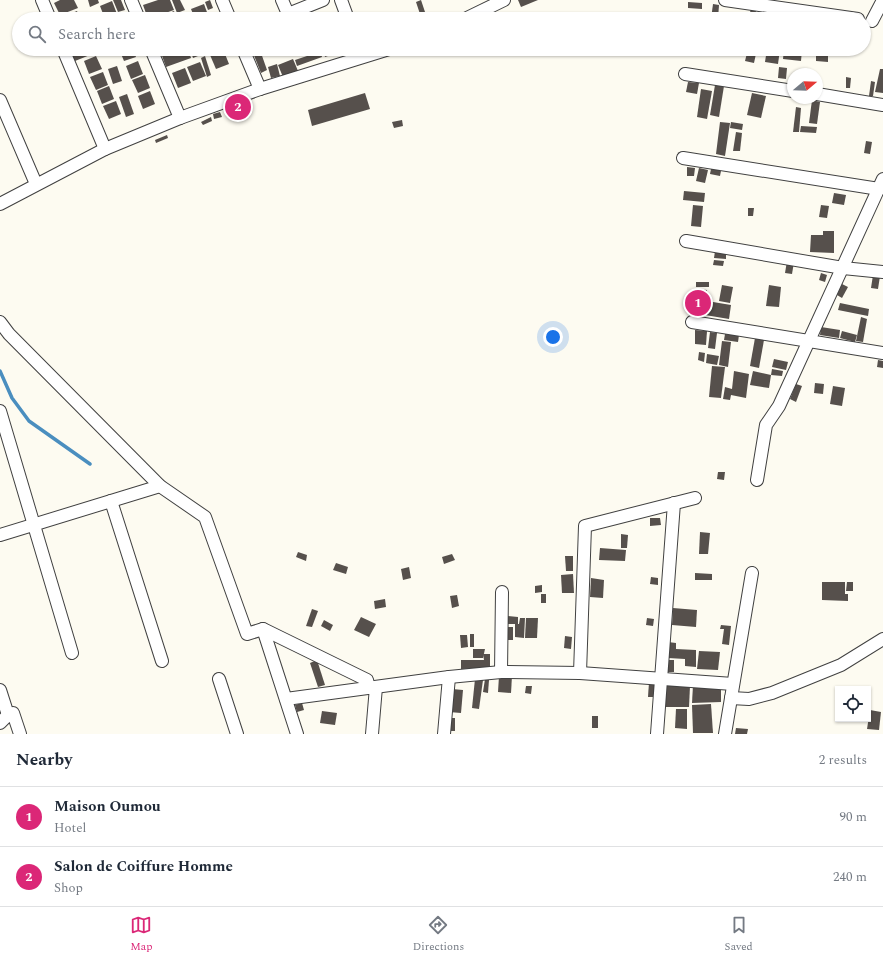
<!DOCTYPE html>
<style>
:root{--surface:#fff;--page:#f6f6f7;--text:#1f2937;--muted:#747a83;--line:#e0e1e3;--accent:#db2777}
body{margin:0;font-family:Spectral,serif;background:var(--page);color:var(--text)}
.controls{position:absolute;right:12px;bottom:12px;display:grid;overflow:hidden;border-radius:0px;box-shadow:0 1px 3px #0004}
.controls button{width:36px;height:36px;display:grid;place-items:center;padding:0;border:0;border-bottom:1px solid var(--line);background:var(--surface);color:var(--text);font:20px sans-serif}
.compass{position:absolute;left:787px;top:68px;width:36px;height:36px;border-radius:50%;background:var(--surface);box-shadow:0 1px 3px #0004;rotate:71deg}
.you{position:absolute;left:553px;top:337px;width:14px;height:14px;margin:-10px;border:3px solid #fff;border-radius:50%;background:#1a73e8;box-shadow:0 0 0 6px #1a73e833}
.badge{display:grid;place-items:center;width:26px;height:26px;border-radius:50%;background:var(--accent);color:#fff;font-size:13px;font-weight:700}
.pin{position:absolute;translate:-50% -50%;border:2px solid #fff;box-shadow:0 1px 4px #0006}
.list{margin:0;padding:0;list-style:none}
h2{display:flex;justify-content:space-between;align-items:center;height:52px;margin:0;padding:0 16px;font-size:17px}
h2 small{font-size:13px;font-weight:400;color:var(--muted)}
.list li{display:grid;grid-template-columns:26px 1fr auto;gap:12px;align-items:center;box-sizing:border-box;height:60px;padding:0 16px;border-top:1px solid var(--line)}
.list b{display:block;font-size:15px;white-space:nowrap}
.list p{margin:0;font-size:13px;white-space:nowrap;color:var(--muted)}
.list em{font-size:13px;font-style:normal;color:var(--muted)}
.icon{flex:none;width:22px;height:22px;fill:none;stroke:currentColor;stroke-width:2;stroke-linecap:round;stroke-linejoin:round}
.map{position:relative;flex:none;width:883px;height:734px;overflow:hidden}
.search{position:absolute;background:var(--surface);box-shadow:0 1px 3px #0004;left:12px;right:12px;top:12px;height:44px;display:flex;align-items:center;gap:10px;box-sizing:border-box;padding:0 14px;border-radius:22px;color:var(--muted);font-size:15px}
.sheet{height:172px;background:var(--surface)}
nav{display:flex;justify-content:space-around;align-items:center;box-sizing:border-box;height:56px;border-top:1px solid var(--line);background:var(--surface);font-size:11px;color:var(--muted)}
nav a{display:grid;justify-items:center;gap:2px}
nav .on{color:var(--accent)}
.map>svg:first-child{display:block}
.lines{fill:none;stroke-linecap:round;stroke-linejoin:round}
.stream{stroke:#4a8ebf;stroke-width:3.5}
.building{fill:#56504c}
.street-casing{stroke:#414141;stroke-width:14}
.street{stroke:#fff;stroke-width:12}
</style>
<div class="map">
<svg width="883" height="734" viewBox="0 0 883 734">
<rect width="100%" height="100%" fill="#fdfbf1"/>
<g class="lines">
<!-- stream -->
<path class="stream" d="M0,371L12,398L29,421L90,464"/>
</g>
<!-- building -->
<g class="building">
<path d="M60,0H74L78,8L60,15L54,3Z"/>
<path d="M88,0H98L99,3L90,7Z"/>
<path d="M113,0H121L125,10L118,12Z"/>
<path d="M158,0H170L174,10L148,19L143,5Z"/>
<path d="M172,0H180L185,10L177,13Z"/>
<path d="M210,0L213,8L208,10L205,2Z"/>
<path d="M421,0L425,12L420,14L416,2Z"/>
<path d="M518,0H538L521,7Z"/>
<path d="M112,1L117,14L105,19L100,6Z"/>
<path d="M688,2L702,3V9L688,8Z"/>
<path d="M204,4L208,15L195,19L191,9Z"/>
<path d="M713,4L719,5L718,19H711Z"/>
<path d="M751,9L756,11L754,19H748Z"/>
<path d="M761,10L766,11L765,19H760Z"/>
<path d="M77,11L80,19H57Z"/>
<path d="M174,11L177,19H154Z"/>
<path d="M336,13L338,19H322Z"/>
<path d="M78,49H94L95,53L75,61L71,52Z"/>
<path d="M119,49H133L136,57L124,61Z"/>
<path d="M172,49H188L191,58L166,67L161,53Z"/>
<path d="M190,49H195L198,56L193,58Z"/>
<path d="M223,49L229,64L216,69L210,55Z"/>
<path d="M270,49H286L272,54Z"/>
<path d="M304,49H320L322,57L297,66L295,60L307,56Z"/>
<path d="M323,49H348L325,57Z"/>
<path d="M748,49H757L754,63L745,61Z"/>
<path d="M767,49H780L778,64L765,62Z"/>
<path d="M784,49L802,50L801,61L783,59Z"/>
<path d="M260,50L267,70L261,73L253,53Z"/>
<path d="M816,55L828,56V62L816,61Z"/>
<path d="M96,56L102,69L89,74L84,61Z"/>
<path d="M205,56L211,75L207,77L201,58Z"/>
<path d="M293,59L298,71L283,77L278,65Z"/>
<path d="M138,61L143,74L131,79L126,66Z"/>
<path d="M200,62L206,76L193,81L187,67Z"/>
<path d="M277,64L280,76L271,78L268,67Z"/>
<path d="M117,66L122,81L113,84L108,69Z"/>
<path d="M779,67L787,68L786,79L778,78Z"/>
<path d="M185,68L191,83L178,88L172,73Z"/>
<path d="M880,69H883V93L875,92Z"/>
<path d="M103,72L108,85L96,90L90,77Z"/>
<path d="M145,75L150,88L138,93L132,80Z"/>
<path d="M846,77L851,78L850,88H846Z"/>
<path d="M871,81L875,82L873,96H869Z"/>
<path d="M688,82L699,83L697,94L686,92Z"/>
<path d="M715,85L724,86L719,117L710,115Z"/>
<path d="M109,86L114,99L102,104L97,91Z"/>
<path d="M701,89L712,91L707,119L697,117Z"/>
<path d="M150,91L155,104L143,109L138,96Z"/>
<path d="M365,93L370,109L312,126L308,110Z"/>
<path d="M752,93L766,96L761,118L747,115Z"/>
<path d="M127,94L134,114L126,117L119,97Z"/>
<path d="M812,100L820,102L817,124L809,123Z"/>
<path d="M116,101L121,114L109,119L103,106Z"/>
<path d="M241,104L243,110L233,113L231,107Z"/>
<path d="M796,107L801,108L799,132H793Z"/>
<path d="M220,112L222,117L214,119L213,114Z"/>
<path d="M211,117L212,121L203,125L201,122Z"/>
<path d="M402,120L403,126L394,128L392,122Z"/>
<path d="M720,122L730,123L725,156L716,154Z"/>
<path d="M731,122L743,124L742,130L730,128Z"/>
<path d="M801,126L817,127L816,133L800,132Z"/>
<path d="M736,132L742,133L740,151H733Z"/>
<path d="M167,135L168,138L156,143L155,140Z"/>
<path d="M866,141L872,142L870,154L864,153Z"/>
<path d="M712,164L722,166L720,176L710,174Z"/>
<path d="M687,167L695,168L694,176H687Z"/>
<path d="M699,168L708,170L705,183L696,181Z"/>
<path d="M684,191L705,193L704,202L683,200Z"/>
<path d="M834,193L846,195L844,205L832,203Z"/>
<path d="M693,205L703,206L701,227L691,226Z"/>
<path d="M821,205L829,206L827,218L819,217Z"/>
<path d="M748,208H754L753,216H748Z"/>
<path d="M823,231H834V253L810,252L811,235H823Z"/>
<path d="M715,251L726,252V259L714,258Z"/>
<path d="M714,260L724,261L723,266L713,265Z"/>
<path d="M787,261L794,262L792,274L785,273Z"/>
<path d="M821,273L827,275L825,282L819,280Z"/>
<path d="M873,275L880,276L878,289L871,288Z"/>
<rect x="696" y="282" width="13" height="5"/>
<path d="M842,284L848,287L842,298L837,295Z"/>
<path d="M722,285L733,287L730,303L719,301Z"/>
<path d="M769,285L781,287L779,307L766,306Z"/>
<path d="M694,289L707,290L705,311L692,310Z"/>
<path d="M707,301L731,305L729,319L705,315Z"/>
<path d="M840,303L869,309L868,316L838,310Z"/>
<path d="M861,317L867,319L863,342L856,341Z"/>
<path d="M821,327L840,330L839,338L820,335Z"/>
<path d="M695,330L707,331L706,345L695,344Z"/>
<path d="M842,331L857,335L855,342L840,338Z"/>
<path d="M710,332L717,333L715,349L708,348Z"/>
<path d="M725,334L739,335L738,342L724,340Z"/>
<path d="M755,338L764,340L759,368L750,366Z"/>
<path d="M722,341L731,342L728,367L719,365Z"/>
<path d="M699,352L705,353L704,362L698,360Z"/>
<path d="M707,354L719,356L717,365L706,363Z"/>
<path d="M774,359L788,362L786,370L772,367Z"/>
<path d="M878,360L883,361V368L877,367Z"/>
<path d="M712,366L725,367L721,398L709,397Z"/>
<path d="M772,369L783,371L782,376L771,375Z"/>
<path d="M734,371L749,374L746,398L731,395L730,400L723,399L725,387L732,389Z"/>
<path d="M753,371L771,375L769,388L750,385Z"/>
<path d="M815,383L824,384L823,394L814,393Z"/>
<path d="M796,384L802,386L796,402L790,399Z"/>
<path d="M833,386L845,388L842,406L830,404Z"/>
<path d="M718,472H725L724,480L717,479Z"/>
<path d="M650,518H660L661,525L650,526Z"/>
<path d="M700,532L710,533L708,554H699Z"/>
<path d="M621,534L628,535L627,548H621Z"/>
<path d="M600,548L626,550L625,561L599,560Z"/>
<path d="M298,552L307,555L306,561L296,557Z"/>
<path d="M452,554L455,560L444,564L442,557Z"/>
<path d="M565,556H573V571H566Z"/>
<path d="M336,563L348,567L346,574L333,570Z"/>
<path d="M409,567L411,578L403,580L401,569Z"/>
<path d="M695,573L712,574V580H695Z"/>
<path d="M573,574L574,593H562L561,575Z"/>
<path d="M651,577L658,578V585L650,584Z"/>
<path d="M591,578L604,580L603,598L590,597Z"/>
<path d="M822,582H845V594H848V601L822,600Z"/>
<path d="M847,582H853V591H846Z"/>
<path d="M542,585V592L535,593V586Z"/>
<rect x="541" y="594" width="5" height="9"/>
<path d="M457,595L459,606L452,608L450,596Z"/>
<path d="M385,599L386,607L375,609L374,601Z"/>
<path d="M673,608L697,610L696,627L672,625Z"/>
<path d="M312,609L318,611L312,627L306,626Z"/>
<path d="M507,616L518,617V624H519L520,618H525L524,638L515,637V624H507Z"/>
<path d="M361,617L376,624L369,637L354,630Z"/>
<path d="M526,618H538L537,638H525Z"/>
<path d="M647,618L654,619L653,626L646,625Z"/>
<path d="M324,620L333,625L330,631L321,626Z"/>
<path d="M721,625L731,626L729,645L722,644L724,629H720Z"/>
<rect x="505" y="627" width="8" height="13"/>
<rect x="470" y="634" width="4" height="13"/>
<path d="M460,635H467L468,647L461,648Z"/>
<path d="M565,636L572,637L571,649L564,648Z"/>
<path d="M668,642L676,643V649L696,650V667L685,666V659L668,658Z"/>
<path d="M473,649H485L483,658H473Z"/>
<path d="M699,651L720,652L718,670L697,669Z"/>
<path d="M483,654H490V668L461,669V660H484Z"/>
<path d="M317,660L325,685L318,687L310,663Z"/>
<path d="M667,660H674V672H666Z"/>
<path d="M499,676H512L511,693L498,692Z"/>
<path d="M475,679L483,680L479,709L472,708Z"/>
<path d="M485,679L489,680L488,693L483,692Z"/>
<path d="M649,682L656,683L655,697H648Z"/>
<path d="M666,683L690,686L689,707H665Z"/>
<path d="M693,685L721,686V702L692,703Z"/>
<path d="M526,686H532L531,694L525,693Z"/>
<path d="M452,689L463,690L461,713L449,712Z"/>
<path d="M302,703L304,710L297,712L295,705Z"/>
<path d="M711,704L713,733H693L692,705Z"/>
<path d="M676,709H687V729L675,728Z"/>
<path d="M870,710L881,712L879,730L867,729Z"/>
<path d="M322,711L337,713L335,725L320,723Z"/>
<rect x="592" y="716" width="6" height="12"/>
<rect x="449" y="718" width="6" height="13"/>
<path d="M736,728L748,729L747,734H735Z"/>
</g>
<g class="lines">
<!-- street casing -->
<g class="street-casing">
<g id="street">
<path d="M42,0L50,19"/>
<path d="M131,0L139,19"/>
<path d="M222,0L230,19"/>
<path d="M282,0L288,14L323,0"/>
<path d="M341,0L348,19"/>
<path d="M725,0L858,19"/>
<path d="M465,19L504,0"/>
<path d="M872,21L883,0"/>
<path d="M63,49L105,149"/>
<path d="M151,49L180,118"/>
<path d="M243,49L260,89"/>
<path d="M685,74L793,91"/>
<path d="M817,94L883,105"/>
<path d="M0,100L36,184"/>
<path d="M683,158L879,189"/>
<path d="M0,204L105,149L180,118L260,89L389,49"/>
<path d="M686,241L843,268L883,272"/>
<path d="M0,322L9,334L160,486L205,517L247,634L263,629L367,680L369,688"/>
<path d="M692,322L883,353"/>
<path d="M0,411L72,653"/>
<path d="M757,480L766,425L779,406L883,179"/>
<path d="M111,501L162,661"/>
<path d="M0,535L160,486"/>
<path d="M263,629L297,734"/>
<path d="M501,672L502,592"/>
<path d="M580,673L585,526L695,498"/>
<path d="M219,679L237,734"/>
<path d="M0,690L8,715"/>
<path d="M731,698L749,699L772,693L841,665L883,639"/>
<path d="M286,699L449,677L501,672L580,673L733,684"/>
<path d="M0,723L8,715L13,713L20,734"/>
<path d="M372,734L376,687"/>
<path d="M444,734L449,677"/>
<path d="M657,734L674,503"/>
<path d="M725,734L752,573"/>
</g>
</g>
<!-- street -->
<use href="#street" class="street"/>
</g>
</svg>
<div class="controls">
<button><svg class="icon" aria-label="locate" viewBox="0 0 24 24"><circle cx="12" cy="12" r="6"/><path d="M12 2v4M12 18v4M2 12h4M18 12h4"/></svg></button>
</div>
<svg class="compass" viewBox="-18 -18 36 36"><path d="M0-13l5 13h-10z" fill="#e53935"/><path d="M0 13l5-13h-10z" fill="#747a83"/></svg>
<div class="you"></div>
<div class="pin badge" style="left:698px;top:303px">1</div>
<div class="pin badge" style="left:238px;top:107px">2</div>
<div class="search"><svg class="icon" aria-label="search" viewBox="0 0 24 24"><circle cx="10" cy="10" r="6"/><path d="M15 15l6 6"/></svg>Search here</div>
</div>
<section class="sheet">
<h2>Nearby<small>2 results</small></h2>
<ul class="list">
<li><span class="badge">1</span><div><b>Maison Oumou</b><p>Hotel</p></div><em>90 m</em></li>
<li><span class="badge">2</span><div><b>Salon de Coiffure Homme</b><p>Shop</p></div><em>240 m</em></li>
</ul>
</section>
<nav>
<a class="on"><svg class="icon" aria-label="map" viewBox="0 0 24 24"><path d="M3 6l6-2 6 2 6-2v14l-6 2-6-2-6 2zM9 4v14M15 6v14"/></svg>Map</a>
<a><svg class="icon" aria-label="directions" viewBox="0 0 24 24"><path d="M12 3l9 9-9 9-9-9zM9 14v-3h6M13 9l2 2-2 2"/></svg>Directions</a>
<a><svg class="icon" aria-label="saved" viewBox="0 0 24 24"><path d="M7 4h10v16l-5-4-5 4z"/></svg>Saved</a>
</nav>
